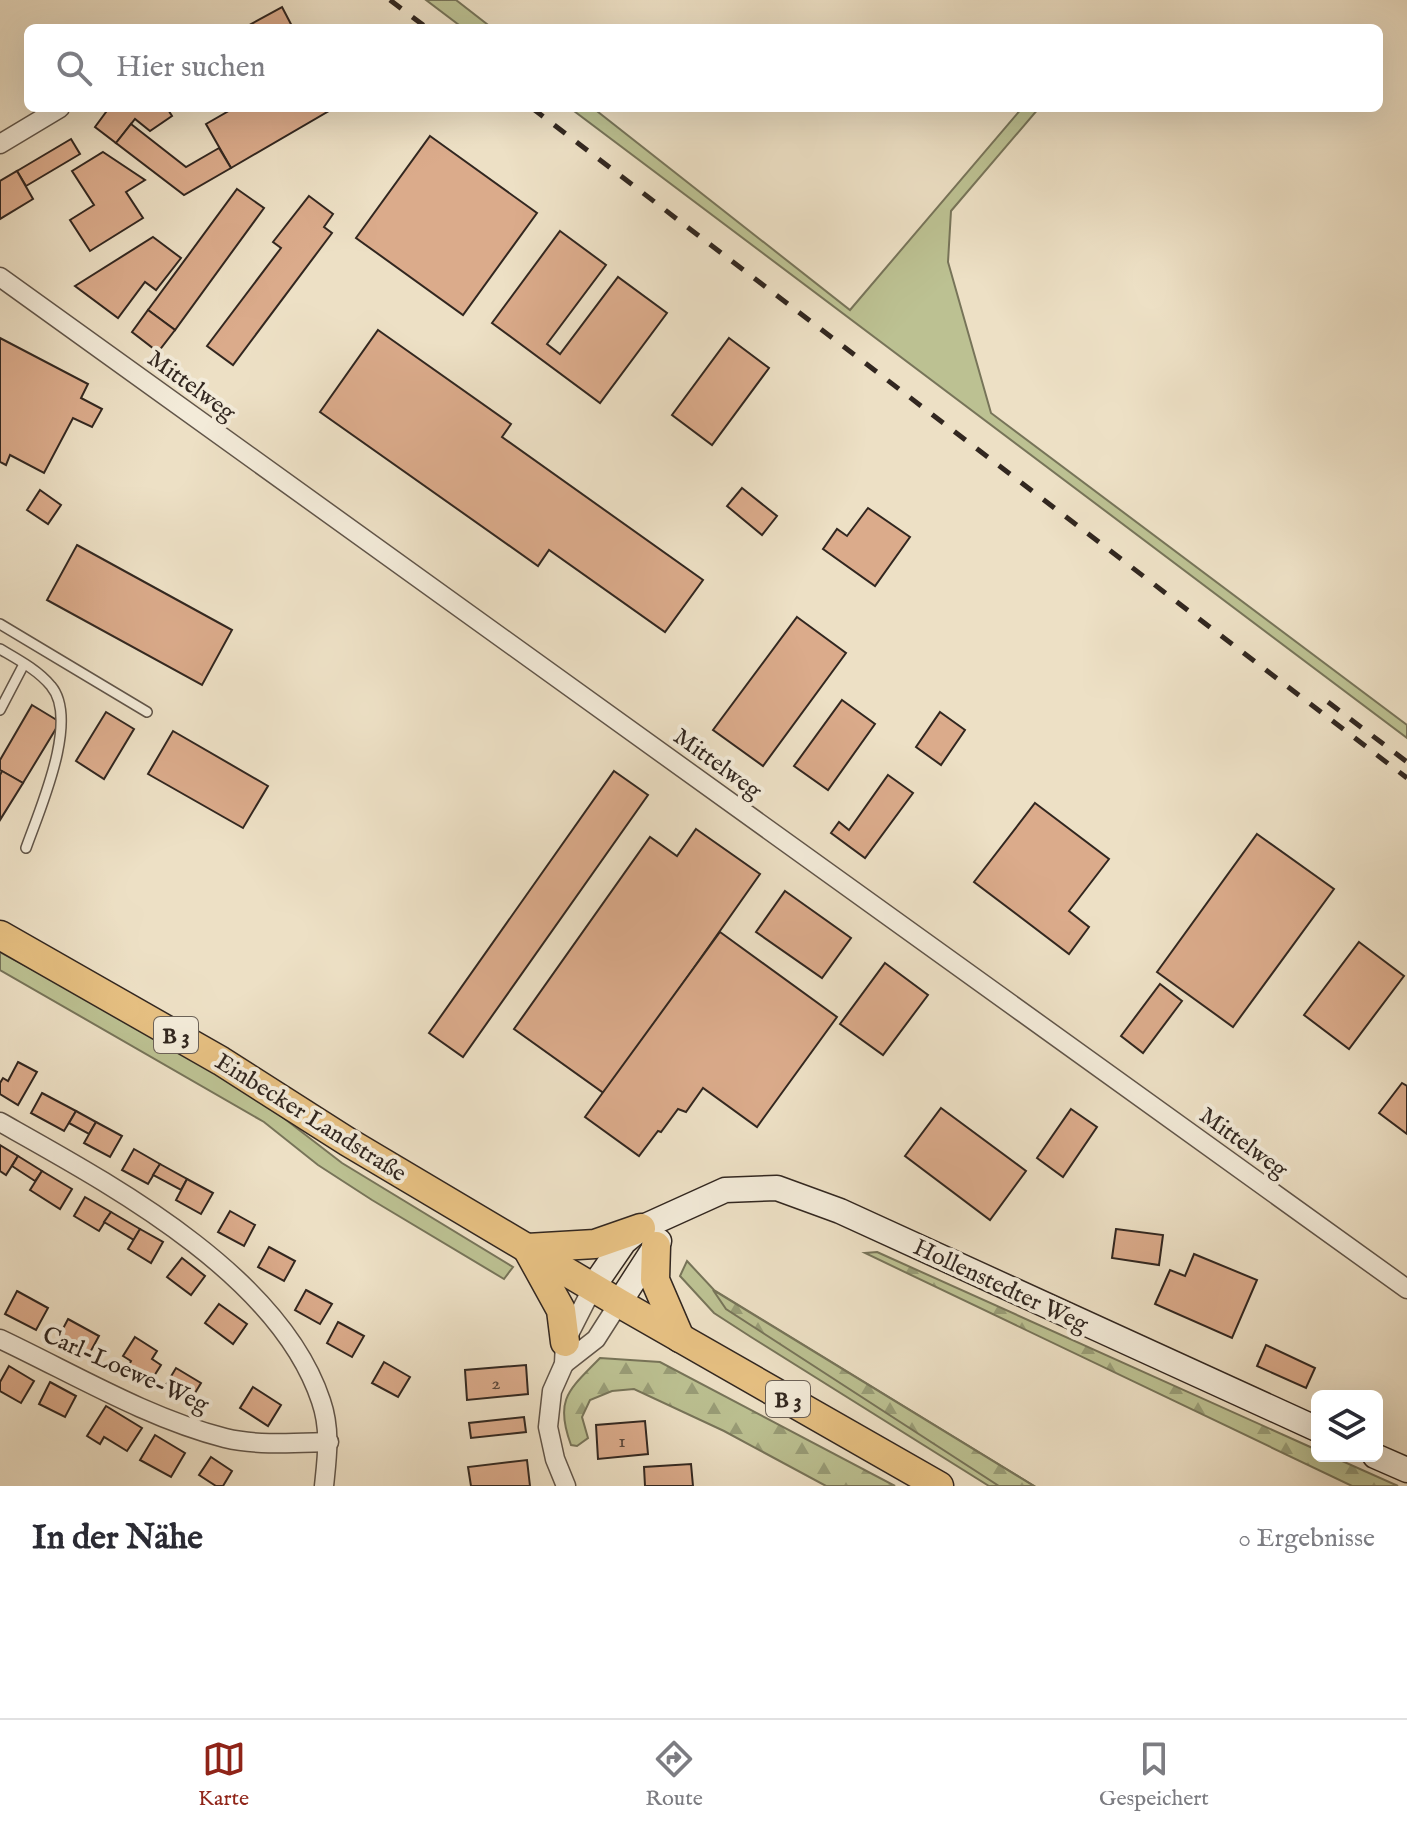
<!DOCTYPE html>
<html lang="de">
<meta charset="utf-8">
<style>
:root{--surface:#fff;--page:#f2f2f3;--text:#2b2b33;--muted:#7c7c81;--line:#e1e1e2;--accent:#8f2418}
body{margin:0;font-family:"IM FELL English",serif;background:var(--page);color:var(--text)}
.controls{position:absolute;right:24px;bottom:24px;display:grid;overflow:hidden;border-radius:12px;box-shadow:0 8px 32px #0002}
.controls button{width:72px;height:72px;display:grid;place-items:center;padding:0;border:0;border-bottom:2px solid var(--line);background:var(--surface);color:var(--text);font:40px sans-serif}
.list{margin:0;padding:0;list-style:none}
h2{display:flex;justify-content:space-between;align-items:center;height:104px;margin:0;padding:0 32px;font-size:34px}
h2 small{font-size:26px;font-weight:400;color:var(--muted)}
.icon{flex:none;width:44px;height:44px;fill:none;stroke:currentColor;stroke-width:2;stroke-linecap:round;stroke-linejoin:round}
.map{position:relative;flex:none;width:1407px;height:1486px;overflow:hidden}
.search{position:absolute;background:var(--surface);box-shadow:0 8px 32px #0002;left:24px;right:24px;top:24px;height:88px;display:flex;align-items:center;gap:20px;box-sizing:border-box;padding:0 28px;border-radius:12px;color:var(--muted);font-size:30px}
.sheet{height:232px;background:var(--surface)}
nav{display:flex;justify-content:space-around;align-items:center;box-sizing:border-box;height:112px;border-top:2px solid var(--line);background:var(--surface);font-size:22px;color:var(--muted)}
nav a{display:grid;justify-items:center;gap:4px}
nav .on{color:var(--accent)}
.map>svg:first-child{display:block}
.green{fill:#bcc192;stroke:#777459;stroke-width:2}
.forest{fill:url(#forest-firs);stroke:#777459;stroke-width:2}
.building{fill:#dbab8b;stroke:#322720;stroke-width:2}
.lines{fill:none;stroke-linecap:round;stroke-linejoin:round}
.service-casing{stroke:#615549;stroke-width:12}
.minor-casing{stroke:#615549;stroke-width:21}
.secondary-casing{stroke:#322720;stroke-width:27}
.primary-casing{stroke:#322720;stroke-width:31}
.service{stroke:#f3ebd9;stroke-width:9}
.minor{stroke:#f3ebd9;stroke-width:18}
.secondary{stroke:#f3ebd9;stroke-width:24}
.primary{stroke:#e6c082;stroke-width:28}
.rail{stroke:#322720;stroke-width:5;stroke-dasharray:14 14;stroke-linecap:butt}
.labels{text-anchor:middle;stroke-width:8;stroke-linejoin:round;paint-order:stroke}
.number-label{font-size:20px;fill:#5c483b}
.shield{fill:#f3ebd9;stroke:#6c6258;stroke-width:2}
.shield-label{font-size:22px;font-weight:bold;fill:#322720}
.street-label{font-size:24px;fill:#322720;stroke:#f3ebd9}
</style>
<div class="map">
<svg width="1407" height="1486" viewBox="0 0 1407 1486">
<defs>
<pattern id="forest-firs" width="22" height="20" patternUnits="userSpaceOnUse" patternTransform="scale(2)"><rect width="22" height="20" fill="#bcc192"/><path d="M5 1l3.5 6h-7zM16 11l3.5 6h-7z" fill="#999d77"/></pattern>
</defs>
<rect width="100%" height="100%" fill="#ede0c5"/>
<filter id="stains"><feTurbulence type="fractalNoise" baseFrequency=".0025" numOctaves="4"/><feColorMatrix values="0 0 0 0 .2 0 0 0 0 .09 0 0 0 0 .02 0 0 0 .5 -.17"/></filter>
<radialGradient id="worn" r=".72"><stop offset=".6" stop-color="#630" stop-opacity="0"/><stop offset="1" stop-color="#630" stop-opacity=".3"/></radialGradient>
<!-- green -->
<g class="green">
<path d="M426,0H456L492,28H463Z"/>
<path d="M570,108H593L850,310L1022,108H1039L951,211L948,262L991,413L1407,725V738Z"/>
<path d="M0,952L175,1047L268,1106L342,1163L513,1267L504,1279L372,1200L318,1165L264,1122L0,970Z"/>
<path d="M687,1261L714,1290L1034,1486H989L751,1337L714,1313L680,1276Z"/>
</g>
<!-- forest -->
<g class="forest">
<path d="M877,1252L1317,1450V1456H1331L1398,1486H1352L865,1253Z"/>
<path d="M713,1290L1034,1486H999L726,1309Z"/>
<path d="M600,1358L660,1362L895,1486H826L724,1431L634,1389L612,1391L590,1400L582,1417L588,1438L577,1446L571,1445C554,1399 569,1390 600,1358Z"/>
</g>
<!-- building -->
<g class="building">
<path d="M282,7L293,28H244Z"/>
<path d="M109,108H167L172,116L150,131L135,119L116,143L95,127Z"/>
<path d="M234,108H334L231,168L206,124Z"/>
<path d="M131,124L186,167L219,148L231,168L184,195L116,143Z"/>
<path d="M430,136L537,213L463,315L356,238Z"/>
<path d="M71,139L80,154L26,186L17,171Z"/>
<path d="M103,152L145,180L126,192L143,218L90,251L70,220L94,205L72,171Z"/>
<path d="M17,171L33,199L0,219V181Z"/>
<path d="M237,189L264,208L175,330L148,310Z"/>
<path d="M309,196L333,214L324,227L332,233L233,365L207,346L281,248L273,242Z"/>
<path d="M560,231L606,265L547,344L560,354L618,277L667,313L600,403L492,323Z"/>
<path d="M153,237L181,258L156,290L145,282L118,318L75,286Z"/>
<path d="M148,310L175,330L158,352L132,332Z"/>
<path d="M378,330L511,424L502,437L703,580L665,632L549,550L538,566L320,412Z"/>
<path d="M0,338L88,384L81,398L102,409L92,427L73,418L44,473L10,455L6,465L0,462Z"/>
<path d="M729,338L769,368L712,445L672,415Z"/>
<path d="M742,488L777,516L762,535L727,506Z"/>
<path d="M40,490L61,505L48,524L27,510Z"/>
<path d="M868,508L910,537L875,586L823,549L837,529L847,536Z"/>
<path d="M77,545L232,630L202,685L47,600Z"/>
<path d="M797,617L846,653L763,766L713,730Z"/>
<path d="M842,700L875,724L828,790L794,766Z"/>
<path d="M32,705L60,722L23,783L0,770V760Z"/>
<path d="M106,712L134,729L104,779L76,761Z"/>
<path d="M940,712L965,730L941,765L916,747Z"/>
<path d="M173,731L268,786L243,828L148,774Z"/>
<path d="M2,771L23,783L0,820V775Z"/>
<path d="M614,771L648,795L463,1057L429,1033Z"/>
<path d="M888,775L913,793L865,858L831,833L839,822L849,830Z"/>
<path d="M1035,803L1109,859L1069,911L1089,927L1069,954L974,882Z"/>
<path d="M696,829L760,874L605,1094L514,1029L650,837L677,856Z"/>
<path d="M1257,834L1334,889L1233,1027L1157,972Z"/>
<path d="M785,891L851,938L822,978L756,932Z"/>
<path d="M720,932L837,1017L757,1127L703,1088L686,1112L678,1109L661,1132L658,1131L639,1156L585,1117Z"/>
<path d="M1359,942L1404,976L1349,1049L1304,1015Z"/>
<path d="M885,963L928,995L883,1055L840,1024Z"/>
<path d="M1160,984L1182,1001L1143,1053L1121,1036Z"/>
<path d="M18,1062L37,1072L18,1105L0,1094V1083L3,1078L8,1081Z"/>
<path d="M1402,1083L1407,1086V1134L1379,1113Z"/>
<path d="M42,1093L76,1111L64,1131L31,1113Z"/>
<path d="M941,1108L1026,1171L990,1220L905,1156Z"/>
<path d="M1071,1109L1097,1127L1063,1177L1037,1158Z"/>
<path d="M76,1111L96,1122L89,1134L69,1123Z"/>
<path d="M96,1122L122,1136L110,1157L84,1143Z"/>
<path d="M0,1145L18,1156L6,1175L0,1171Z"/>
<path d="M134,1149L160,1164L148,1184L122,1170Z"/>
<path d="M18,1156L42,1171L35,1181L12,1166Z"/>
<path d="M160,1164L187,1179L181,1190L153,1175Z"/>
<path d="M42,1171L72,1189L60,1209L30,1190Z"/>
<path d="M187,1179L213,1193L201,1214L176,1200Z"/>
<path d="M85,1197L111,1212L99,1231L74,1216Z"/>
<path d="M230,1211L255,1225L244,1246L218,1232Z"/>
<path d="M111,1212L140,1229L134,1240L104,1222Z"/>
<path d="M140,1229L163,1242L151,1263L128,1249Z"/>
<path d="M1116,1229L1163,1235L1159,1265L1112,1258Z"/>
<path d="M269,1247L295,1261L284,1281L258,1267Z"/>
<path d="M1194,1254L1257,1280L1232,1338L1155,1304L1170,1270L1185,1276Z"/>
<path d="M182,1258L205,1276L191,1295L167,1277Z"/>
<path d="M306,1290L332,1304L320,1324L295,1310Z"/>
<path d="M17,1291L48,1308L36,1330L5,1314Z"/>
<path d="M219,1304L247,1324L233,1344L205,1323Z"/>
<path d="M68,1319L99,1336L87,1358L56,1342Z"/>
<path d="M338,1322L364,1336L352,1357L327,1343Z"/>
<path d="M135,1337L157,1351L152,1359L161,1365L149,1384L126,1370L131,1361L123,1356Z"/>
<path d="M1266,1345L1315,1368L1306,1388L1257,1366Z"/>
<path d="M384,1362L410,1377L398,1397L372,1383Z"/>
<path d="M526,1365L528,1394L467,1400L465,1370Z"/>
<path d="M9,1366L34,1381L21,1403L0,1391V1382Z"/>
<path d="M176,1368L201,1383L189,1403L164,1388Z"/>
<path d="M50,1382L76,1396L65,1417L39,1404Z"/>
<path d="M253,1387L281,1405L268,1426L240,1408Z"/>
<path d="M106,1406L142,1428L127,1451L104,1437L100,1444L87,1436Z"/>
<path d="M524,1417L526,1432L471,1438L469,1423Z"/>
<path d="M645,1421L648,1454L598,1459L596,1425Z"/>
<path d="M155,1435L185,1453L171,1477L140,1460Z"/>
<path d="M211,1457L232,1471L223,1486H216L199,1475Z"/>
<path d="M527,1460L530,1486H471L468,1467Z"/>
<path d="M691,1464L693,1486H645L644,1467Z"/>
</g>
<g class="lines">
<!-- service casing -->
<g class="service-casing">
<g id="service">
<path d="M0,624L147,712"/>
<path d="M0,649C17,659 38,670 51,686C80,720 39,811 26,848"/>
<path d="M0,710L24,664"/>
</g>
</g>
<!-- minor casing -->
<g class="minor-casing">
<g id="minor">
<path d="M0,144L60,108"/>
<path d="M0,277L1407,1289"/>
<path d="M0,1122C110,1184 279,1274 321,1401C331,1430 327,1457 324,1486"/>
<path d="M0,1339C72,1373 147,1418 225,1438C259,1446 295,1443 329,1442"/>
<path d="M564,1364L596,1339L619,1303"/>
<path d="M566,1486L555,1459L548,1427L552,1391L564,1364L565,1342L593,1287"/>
</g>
</g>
<!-- secondary casing -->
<g class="secondary-casing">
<g id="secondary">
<path d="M593,1287L624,1242L641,1228L725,1190L777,1188L840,1211L1317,1429"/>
<path d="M619,1303L659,1241"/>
<path d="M1375,1456L1407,1470"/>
</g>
</g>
<!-- primary casing -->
<g class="primary-casing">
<g id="primary">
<path d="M0,935L221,1061L348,1142L619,1303L939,1486"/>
<path d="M656,1246L655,1280L680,1338"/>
<path d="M527,1248L595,1244L641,1228"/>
<path d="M529,1252L561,1310L565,1342"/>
</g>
</g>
<!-- service -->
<use href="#service" class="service"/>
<!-- minor -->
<use href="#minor" class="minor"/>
<!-- secondary -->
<use href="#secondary" class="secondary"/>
<!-- primary -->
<use href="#primary" class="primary"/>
<!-- rail -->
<g class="rail">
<path d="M390,0L427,28"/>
<path d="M532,108L1407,778"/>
<path d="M1328,702L1407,762"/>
</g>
</g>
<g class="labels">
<!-- number labels -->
<g class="number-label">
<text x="496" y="1389">2</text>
<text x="622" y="1447">1</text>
</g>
<!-- shield labels -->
<g class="shield">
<rect x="154" y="1017" width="44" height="36" rx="6"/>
<rect x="766" y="1381" width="44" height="36" rx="6"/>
</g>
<g class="shield-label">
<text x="176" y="1043">B 3</text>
<text x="788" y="1407">B 3</text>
</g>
<!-- street labels -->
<g class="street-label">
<text transform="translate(192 385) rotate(36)" y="8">Mittelweg</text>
<text transform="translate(718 763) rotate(36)" y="8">Mittelweg</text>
<text transform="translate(311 1117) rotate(32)" y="8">Einbecker Landstraße</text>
<text transform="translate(1244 1142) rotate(36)" y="8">Mittelweg</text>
<text transform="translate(1001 1285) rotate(25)" y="8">Hollenstedter Weg</text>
<text transform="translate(126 1369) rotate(24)" y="8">Carl-Loewe-Weg</text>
</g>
</g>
<rect width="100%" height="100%" filter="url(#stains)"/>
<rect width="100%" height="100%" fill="url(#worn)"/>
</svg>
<div class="controls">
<button><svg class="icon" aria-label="layers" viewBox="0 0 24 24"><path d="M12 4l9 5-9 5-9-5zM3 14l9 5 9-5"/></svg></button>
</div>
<div class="search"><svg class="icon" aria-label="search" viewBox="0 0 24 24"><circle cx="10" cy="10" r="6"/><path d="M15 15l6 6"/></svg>Hier suchen</div>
</div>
<section class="sheet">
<h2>In der Nähe<small>0 Ergebnisse</small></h2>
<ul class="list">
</ul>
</section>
<nav>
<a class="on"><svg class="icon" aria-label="map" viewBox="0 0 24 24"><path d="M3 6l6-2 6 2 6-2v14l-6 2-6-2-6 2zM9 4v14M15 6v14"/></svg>Karte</a>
<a><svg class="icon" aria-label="directions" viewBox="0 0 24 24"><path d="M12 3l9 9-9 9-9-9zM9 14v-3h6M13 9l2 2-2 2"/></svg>Route</a>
<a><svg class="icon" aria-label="saved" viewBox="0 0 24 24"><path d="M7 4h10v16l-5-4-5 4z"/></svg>Gespeichert</a>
</nav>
